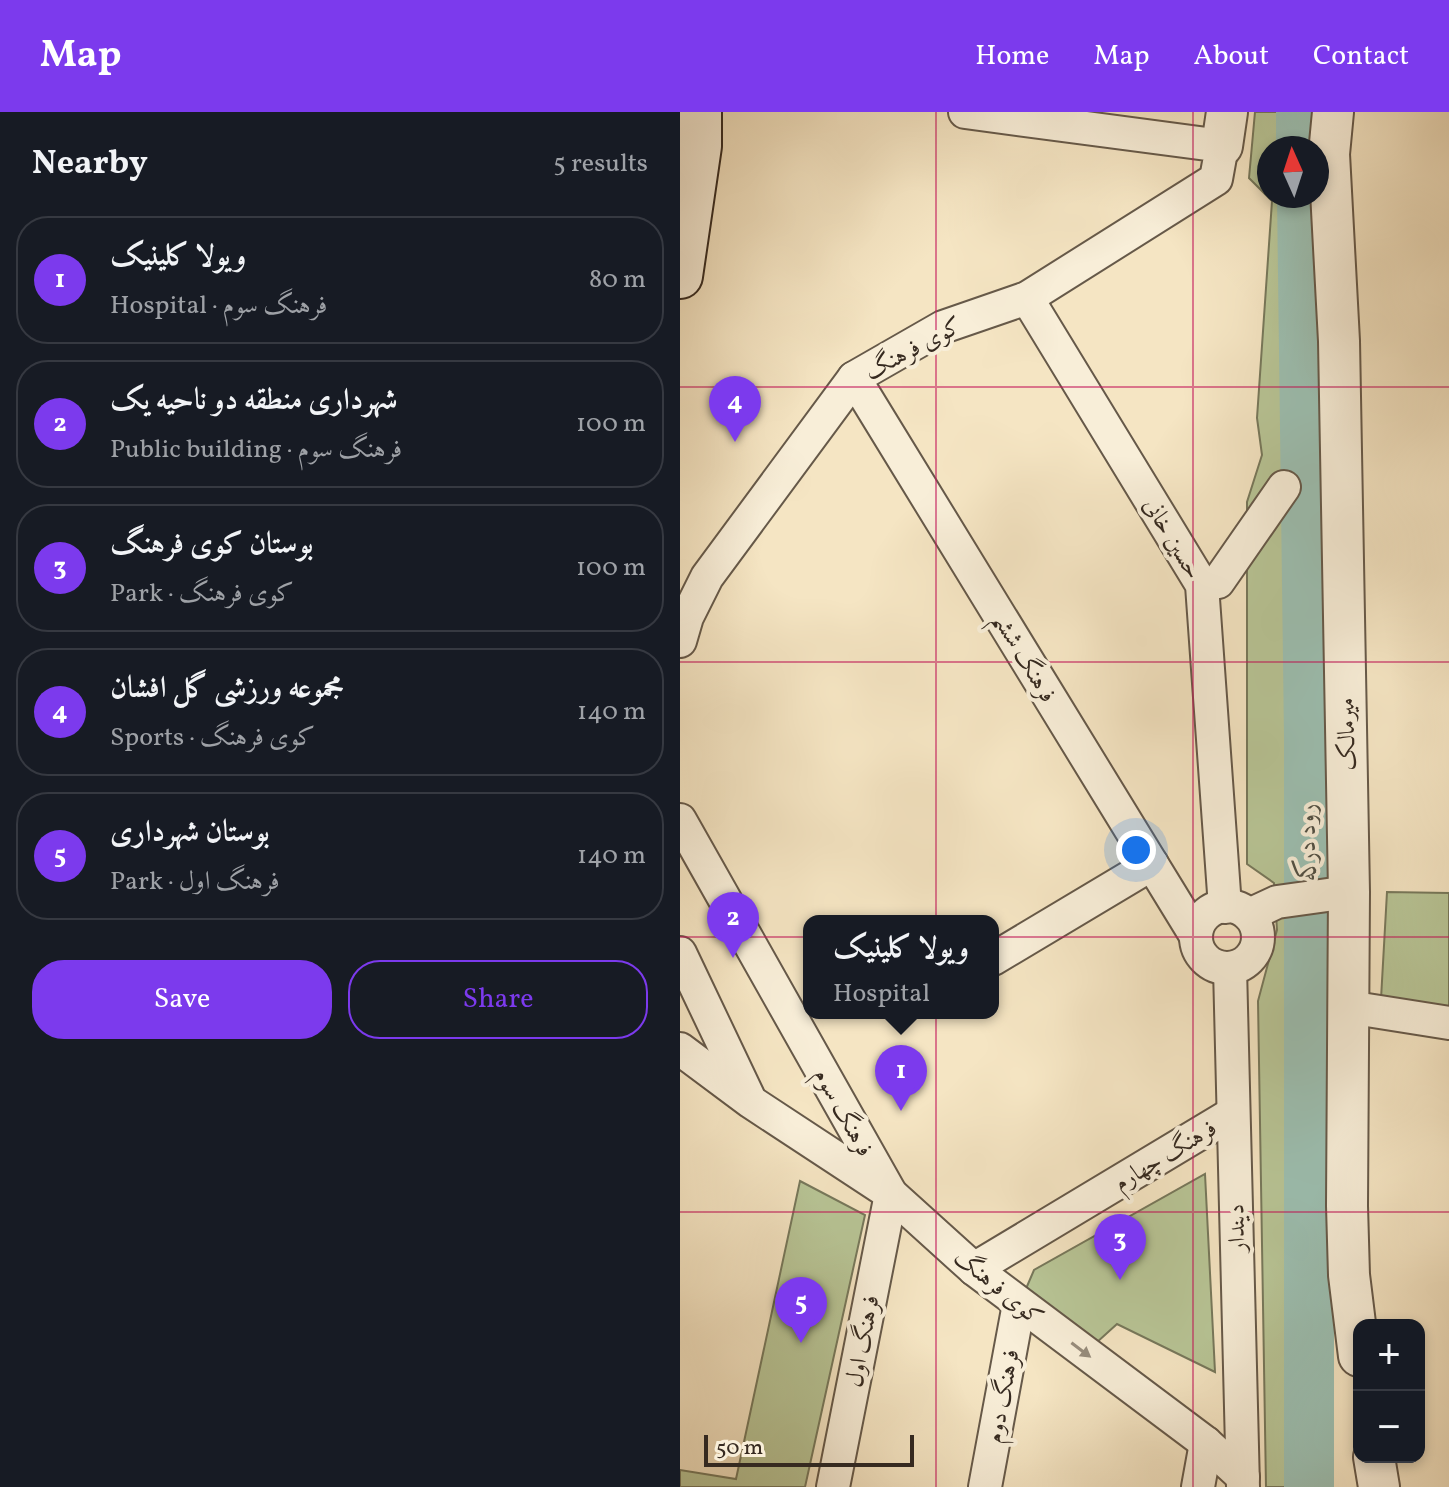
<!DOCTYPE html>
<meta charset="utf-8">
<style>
:root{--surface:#171b24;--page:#242831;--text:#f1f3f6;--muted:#9ea1a6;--line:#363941;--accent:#7c3aed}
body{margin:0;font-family:Vollkorn,Amiri,serif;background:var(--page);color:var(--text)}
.controls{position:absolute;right:24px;bottom:24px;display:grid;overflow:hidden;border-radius:16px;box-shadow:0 4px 12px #0003}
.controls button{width:72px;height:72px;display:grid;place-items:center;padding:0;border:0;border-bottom:2px solid var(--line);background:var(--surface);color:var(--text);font:40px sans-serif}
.compass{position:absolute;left:577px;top:24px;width:72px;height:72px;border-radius:50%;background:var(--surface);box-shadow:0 4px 12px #0003;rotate:357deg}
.scale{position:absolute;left:24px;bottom:20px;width:210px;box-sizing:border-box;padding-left:8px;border:4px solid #362a20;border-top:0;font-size:22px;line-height:28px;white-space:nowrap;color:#362a20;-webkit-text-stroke:6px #f8eed8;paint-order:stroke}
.you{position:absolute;left:456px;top:738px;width:28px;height:28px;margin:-20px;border:6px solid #fff;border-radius:50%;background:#1a73e8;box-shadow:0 0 0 12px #1a73e833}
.badge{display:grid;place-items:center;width:52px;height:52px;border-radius:50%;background:var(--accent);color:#fff;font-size:26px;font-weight:700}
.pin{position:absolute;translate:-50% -66px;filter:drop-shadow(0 2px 4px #0008)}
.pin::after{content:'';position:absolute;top:42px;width:28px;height:24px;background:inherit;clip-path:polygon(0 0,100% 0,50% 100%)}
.popup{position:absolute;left:123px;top:803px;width:196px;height:104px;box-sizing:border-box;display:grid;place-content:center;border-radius:16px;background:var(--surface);filter:drop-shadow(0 2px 6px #0005);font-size:26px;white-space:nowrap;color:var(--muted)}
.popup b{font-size:30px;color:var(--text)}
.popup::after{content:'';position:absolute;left:50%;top:100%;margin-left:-16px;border:16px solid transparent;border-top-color:var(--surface)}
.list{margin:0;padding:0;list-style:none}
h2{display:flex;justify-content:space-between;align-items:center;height:104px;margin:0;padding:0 32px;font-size:34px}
h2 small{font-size:26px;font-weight:400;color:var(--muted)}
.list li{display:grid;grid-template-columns:52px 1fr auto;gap:24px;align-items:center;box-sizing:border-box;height:128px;margin:0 16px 16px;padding:0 16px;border:2px solid var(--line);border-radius:32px}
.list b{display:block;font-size:30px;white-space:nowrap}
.list p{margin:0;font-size:26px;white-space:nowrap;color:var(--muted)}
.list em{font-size:26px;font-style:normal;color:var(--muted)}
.actions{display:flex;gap:16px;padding:24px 32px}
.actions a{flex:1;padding:18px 0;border:2px solid var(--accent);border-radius:32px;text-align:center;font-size:28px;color:var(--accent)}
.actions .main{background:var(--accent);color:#fff}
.map{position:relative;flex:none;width:769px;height:1375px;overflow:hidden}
header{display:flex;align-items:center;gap:48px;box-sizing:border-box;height:112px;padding:0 40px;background:var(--accent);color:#fff}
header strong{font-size:38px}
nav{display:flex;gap:44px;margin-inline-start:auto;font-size:28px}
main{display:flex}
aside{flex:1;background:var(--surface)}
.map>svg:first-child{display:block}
.green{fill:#b8c596;stroke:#77785b;stroke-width:2}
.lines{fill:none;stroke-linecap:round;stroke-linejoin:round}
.river{stroke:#9cbfb1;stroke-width:50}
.minor-casing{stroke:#665949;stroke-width:36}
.tertiary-casing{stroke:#665949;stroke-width:44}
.secondary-casing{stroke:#362a20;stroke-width:48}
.minor{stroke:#f8eed8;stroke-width:32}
.tertiary{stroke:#f8eed8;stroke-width:40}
.secondary{stroke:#f8eed8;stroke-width:44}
.oneway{fill:#978c7c}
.grid{fill:none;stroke:#c2185b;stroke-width:2;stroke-opacity:0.55}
.labels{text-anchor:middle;stroke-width:8;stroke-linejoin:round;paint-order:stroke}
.street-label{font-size:24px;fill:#362a20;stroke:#f8eed8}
.water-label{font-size:26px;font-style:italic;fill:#504f44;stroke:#f8eed8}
</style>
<header>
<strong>Map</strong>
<nav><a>Home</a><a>Map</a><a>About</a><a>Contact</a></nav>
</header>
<main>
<aside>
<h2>Nearby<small>5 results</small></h2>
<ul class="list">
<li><span class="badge">1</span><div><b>ویولا کلینیک</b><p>Hospital · فرهنگ سوم</p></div><em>80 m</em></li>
<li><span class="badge">2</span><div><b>شهرداری منطقه دو ناحیه یک</b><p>Public building · فرهنگ سوم</p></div><em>100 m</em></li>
<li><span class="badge">3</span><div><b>بوستان کوی فرهنگ</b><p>Park · کوی فرهنگ</p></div><em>100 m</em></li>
<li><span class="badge">4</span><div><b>مجموعه ورزشی گل افشان</b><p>Sports · کوی فرهنگ</p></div><em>140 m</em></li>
<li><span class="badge">5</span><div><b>بوستان شهرداری</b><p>Park · فرهنگ اول</p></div><em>140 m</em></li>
</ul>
<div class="actions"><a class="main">Save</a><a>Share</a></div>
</aside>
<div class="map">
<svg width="769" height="1375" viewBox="0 0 769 1375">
<rect width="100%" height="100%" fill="#f5e5c3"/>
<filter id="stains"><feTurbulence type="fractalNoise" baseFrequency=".0025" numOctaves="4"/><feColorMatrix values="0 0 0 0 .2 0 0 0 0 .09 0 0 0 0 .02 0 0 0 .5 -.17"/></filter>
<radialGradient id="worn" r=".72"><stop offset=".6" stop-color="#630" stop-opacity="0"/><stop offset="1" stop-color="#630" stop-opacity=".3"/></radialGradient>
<!-- green -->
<g class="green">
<path d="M575,0H611L610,36H589V84H610L607,748L618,1268V1375H586L578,889L597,818L594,771L567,752V390L582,343L577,306L592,89L569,66Z"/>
<path d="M707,780L769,781V896L701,887Z"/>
<path d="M525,1062L535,1260L437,1212L415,1232L345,1179L354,1158Z"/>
<path d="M120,1069L185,1103L125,1375H0V1358L56,1367Z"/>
</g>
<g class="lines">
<!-- river -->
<g class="river">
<path d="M621,0V36"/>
<path d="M622,84L629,625V1375"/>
</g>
<!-- minor casing -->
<g class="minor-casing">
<g id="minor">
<path d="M347,186L522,473L545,795"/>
<path d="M174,266L516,824"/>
<path d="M522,473L538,470L604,375"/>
<path d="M0,529L7,505L27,465L174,266L263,215L347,186L536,67L542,34L285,0"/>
<path d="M0,708L211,1082L153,1375"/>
<circle cx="547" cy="825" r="31"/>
<path d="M569,803L597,790L669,780"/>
<path d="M0,841L68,984"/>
<path d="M313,847L472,752"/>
<path d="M550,856L563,1375"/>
<path d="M668,895L769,911"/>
<path d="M0,937L71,990L211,1082L294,1157L526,1331L563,1365"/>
<path d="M294,1157L552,1002"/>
<path d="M305,1375L339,1192"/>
<path d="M518,1375L526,1331"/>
</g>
</g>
<!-- tertiary casing -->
<g class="tertiary-casing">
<g id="tertiary">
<path d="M653,0L649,42L659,229L669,780L667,1094L669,1163L679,1244"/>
<path d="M542,34L547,0"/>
<path d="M694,1345L699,1375"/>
</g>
</g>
<!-- secondary casing -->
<g class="secondary-casing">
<path id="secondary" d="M0,164L19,34V0"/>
</g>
<!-- minor -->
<use href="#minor" class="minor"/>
<!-- tertiary -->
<use href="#tertiary" class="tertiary"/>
<!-- secondary -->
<use href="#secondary" class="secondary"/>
</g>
<!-- one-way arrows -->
<defs><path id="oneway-solid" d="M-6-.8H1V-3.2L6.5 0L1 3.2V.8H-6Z" transform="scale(2)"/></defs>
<use class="oneway" href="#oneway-solid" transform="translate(401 1238) rotate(37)"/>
<!-- grid -->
<path class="grid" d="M256,0V1375M513,0V1375M0,275H769M0,550H769M0,825H769M0,1100H769"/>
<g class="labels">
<!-- street labels -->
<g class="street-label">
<text transform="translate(233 236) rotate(-28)" y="8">کوی فرهنگ</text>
<text transform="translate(493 426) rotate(59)" y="8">حسین خانی</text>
<text transform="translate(345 545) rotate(59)" y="8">فرهنگ ششم</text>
<text transform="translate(666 622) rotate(-91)" y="8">میرمالک</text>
<text transform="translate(164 1000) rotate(61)" y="8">فرهنگ سوم</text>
<text transform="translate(485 1043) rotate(-31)" y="8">فرهنگ چهارم</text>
<text transform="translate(556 1116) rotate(-92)" y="8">دیندار</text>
<text transform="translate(319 1175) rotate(39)" y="8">کوی فرهنگ</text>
<text transform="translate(182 1229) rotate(-79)" y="8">فرهنگ اول</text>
<text transform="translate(322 1284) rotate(-79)" y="8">فرهنگ دوم</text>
</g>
<!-- water labels -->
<g class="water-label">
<text transform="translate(626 730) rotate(-90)" y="9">رود درکه</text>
</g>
</g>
<rect width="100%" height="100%" filter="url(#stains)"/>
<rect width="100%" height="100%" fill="url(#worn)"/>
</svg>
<div class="controls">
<button>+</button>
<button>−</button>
</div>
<svg class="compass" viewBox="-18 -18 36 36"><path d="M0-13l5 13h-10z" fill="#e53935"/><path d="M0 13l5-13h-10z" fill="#9ea1a6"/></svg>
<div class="scale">50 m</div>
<div class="you"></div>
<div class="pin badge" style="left:221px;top:999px">1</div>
<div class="popup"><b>ویولا کلینیک</b>Hospital</div>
<div class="pin badge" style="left:53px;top:846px">2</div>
<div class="pin badge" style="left:440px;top:1168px">3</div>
<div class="pin badge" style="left:55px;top:330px">4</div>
<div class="pin badge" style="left:121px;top:1231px">5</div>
</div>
</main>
